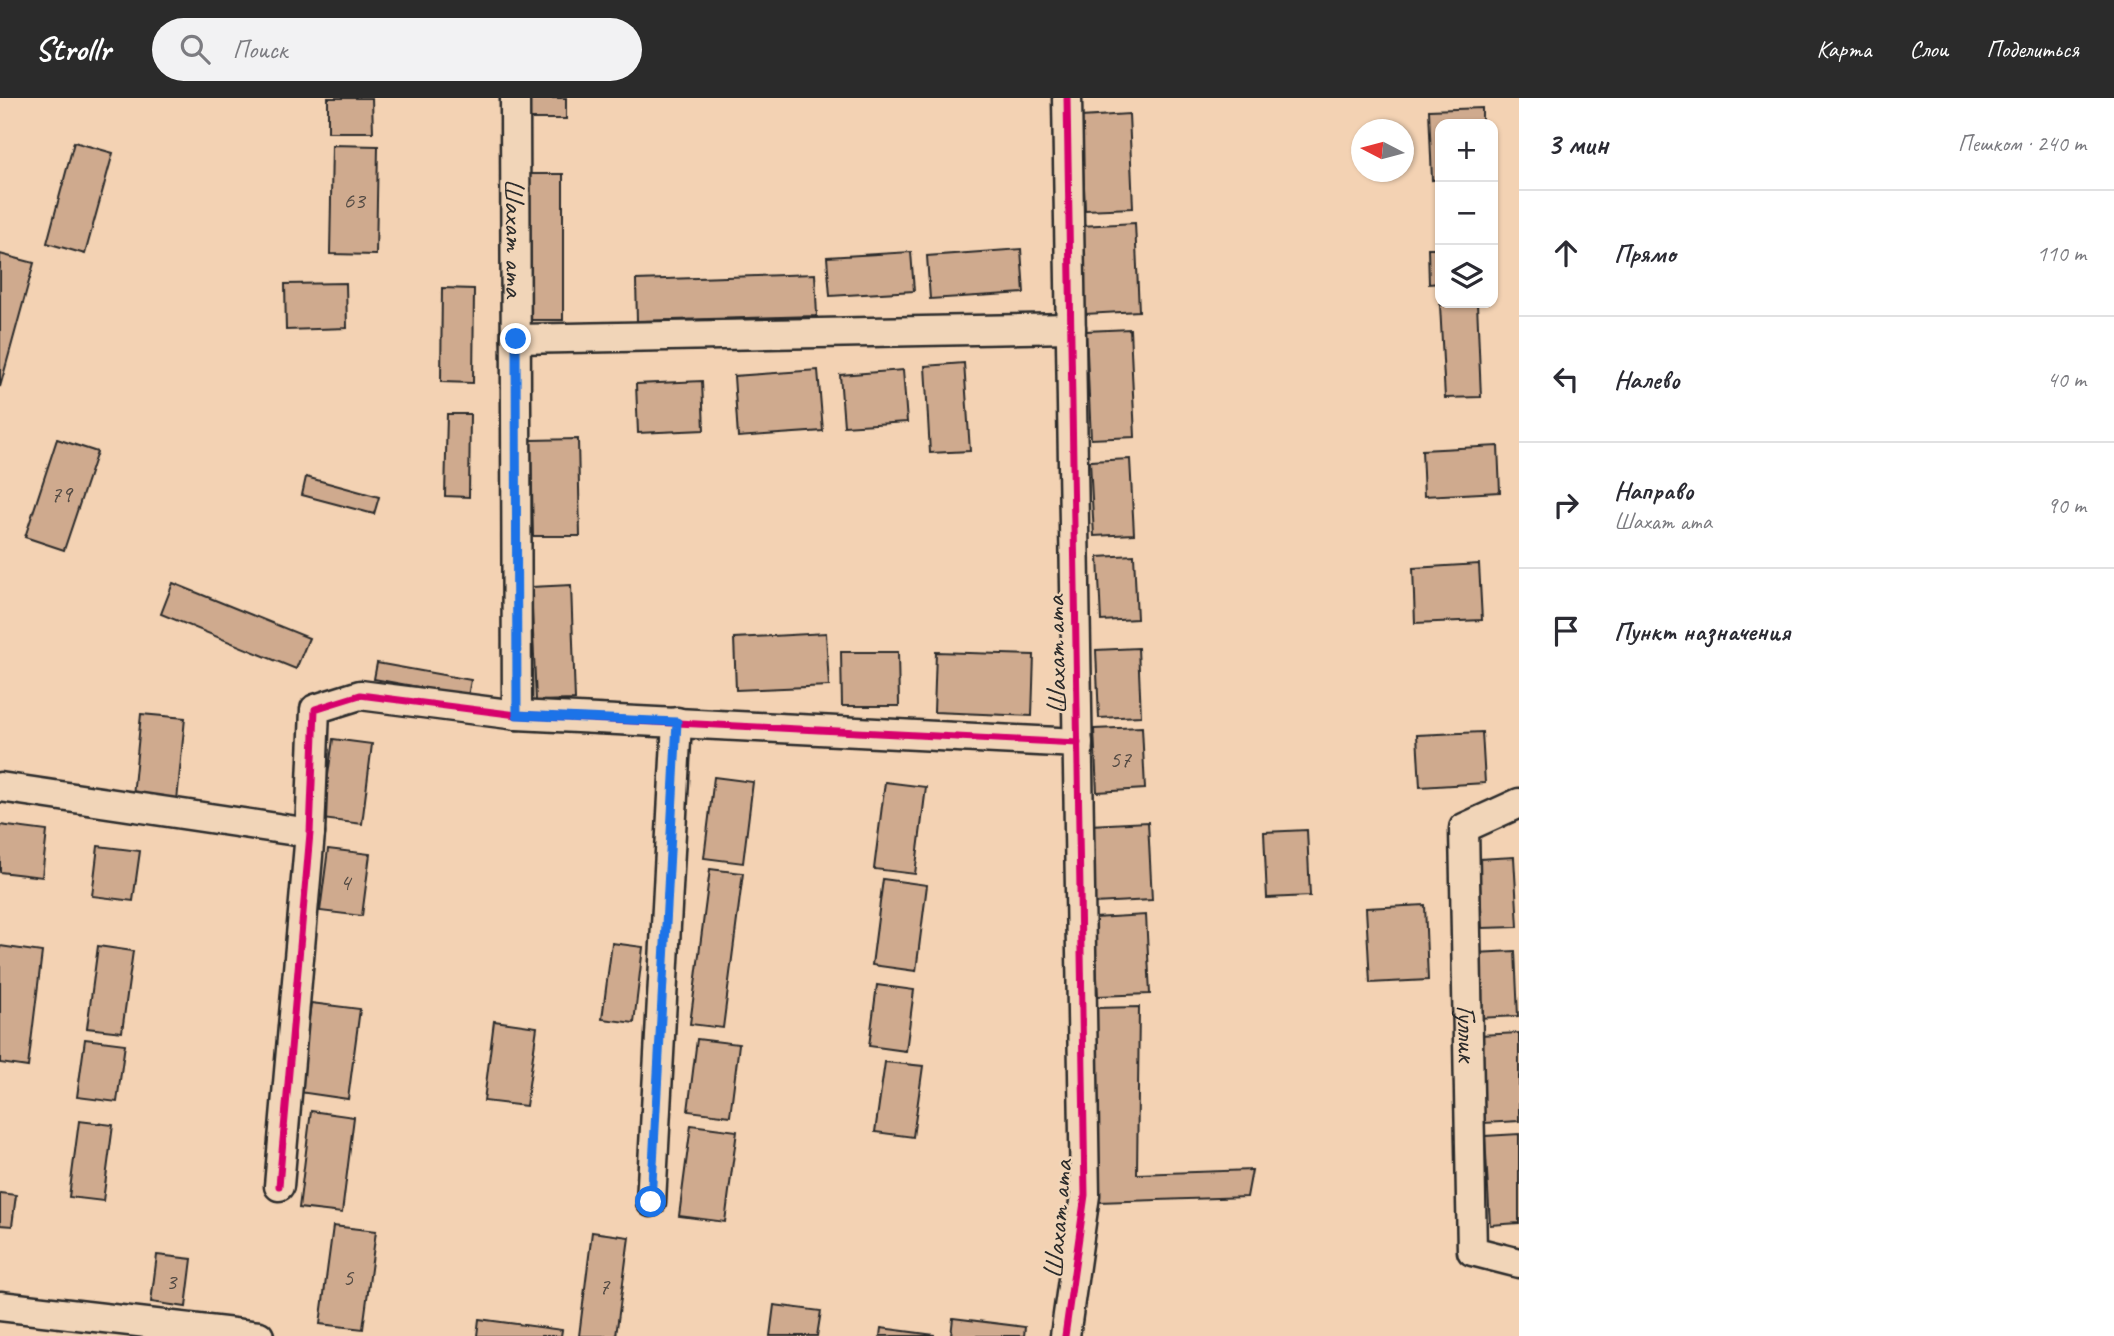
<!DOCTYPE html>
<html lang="ru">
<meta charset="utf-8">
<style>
:root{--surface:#fff;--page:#f2f2f3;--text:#2b2b33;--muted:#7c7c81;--line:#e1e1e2;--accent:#2b2b2b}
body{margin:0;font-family:Caveat,sans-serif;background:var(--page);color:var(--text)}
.controls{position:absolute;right:21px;top:21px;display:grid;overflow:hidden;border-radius:14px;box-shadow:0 2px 5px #0004}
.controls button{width:63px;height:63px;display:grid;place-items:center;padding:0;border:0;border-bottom:2px solid var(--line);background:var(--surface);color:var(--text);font:35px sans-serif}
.compass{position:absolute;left:1351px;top:21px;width:63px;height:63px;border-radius:50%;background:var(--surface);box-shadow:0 2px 5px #0004;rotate:276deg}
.stop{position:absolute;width:21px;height:21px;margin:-16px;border:5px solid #1a73e8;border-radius:50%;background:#fff}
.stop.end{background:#1a73e8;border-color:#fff;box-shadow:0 2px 7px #0008}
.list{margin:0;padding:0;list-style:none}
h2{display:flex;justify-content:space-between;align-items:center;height:91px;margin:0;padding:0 28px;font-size:30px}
h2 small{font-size:23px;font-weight:400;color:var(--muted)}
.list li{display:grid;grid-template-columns:46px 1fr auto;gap:21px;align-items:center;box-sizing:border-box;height:126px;padding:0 28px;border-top:2px solid var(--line)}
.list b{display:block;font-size:26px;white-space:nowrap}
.list p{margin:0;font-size:23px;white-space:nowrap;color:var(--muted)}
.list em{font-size:23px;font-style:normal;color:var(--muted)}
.icon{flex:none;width:38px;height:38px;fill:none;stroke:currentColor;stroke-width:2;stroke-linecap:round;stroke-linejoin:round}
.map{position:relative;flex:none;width:1519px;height:1238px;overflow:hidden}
header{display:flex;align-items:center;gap:42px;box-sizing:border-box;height:98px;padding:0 35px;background:var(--accent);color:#fff}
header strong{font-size:33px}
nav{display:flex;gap:38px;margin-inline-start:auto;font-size:24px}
.search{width:490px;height:63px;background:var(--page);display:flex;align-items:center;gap:18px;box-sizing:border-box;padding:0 24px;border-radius:38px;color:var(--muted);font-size:26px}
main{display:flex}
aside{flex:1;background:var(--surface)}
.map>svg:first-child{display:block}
.building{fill:#cfaa8e;stroke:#2b2b2b;stroke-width:2}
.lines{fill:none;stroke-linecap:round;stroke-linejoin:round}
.minor-casing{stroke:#2b2b2b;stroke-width:33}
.minor{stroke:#f1d5b8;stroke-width:28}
.cycleway-casing{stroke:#f1d5b8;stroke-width:11}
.cycleway{stroke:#d6006c;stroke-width:7}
.route{stroke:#1a73e8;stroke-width:9}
.labels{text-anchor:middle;stroke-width:5;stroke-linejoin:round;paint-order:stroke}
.number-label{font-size:24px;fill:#544b44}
.street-label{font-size:28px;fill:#2b2b2b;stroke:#f1d5b8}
</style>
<header>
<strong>Strollr</strong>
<div class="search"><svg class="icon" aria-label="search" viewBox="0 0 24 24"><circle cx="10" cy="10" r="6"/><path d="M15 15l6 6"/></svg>Поиск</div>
<nav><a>Карта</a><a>Слои</a><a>Поделиться</a></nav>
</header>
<main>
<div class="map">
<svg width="1519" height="1238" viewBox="0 0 1519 1238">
<rect width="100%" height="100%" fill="#f3d2b3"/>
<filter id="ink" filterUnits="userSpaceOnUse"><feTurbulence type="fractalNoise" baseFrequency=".0143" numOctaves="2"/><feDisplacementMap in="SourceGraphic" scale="14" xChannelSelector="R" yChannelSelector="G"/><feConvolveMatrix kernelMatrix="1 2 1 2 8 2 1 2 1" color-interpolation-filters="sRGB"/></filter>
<g filter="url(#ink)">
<!-- building -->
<g class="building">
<path d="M328,0H372L373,34H328Z"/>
<path d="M522,0H566V21H523Z"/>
<path d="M1482,10V26H1440V81L1432,82L1429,12Z"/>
<path d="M1129,16L1133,110L1085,112L1081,19Z"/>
<path d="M74,44L113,55L85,156L47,145Z"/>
<path d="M332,47L378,48L376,157L330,156Z"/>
<path d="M524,76H563V222H523Z"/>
<path d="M1135,125L1139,213L1085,216L1081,128Z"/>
<path d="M1428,150H1440V185L1429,186Z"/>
<path d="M1021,151L1024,195L930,201L927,158Z"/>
<path d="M911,154L914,193L830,198L827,159Z"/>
<path d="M0,156L34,165L0,289Z"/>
<path d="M815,176L817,218L637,223L636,182Z"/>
<path d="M346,185L347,230L286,232L285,186Z"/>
<path d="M442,190L474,191L473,285L441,284Z"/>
<path d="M1477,205L1481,299L1445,300L1440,207Z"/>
<path d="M1130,231L1135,339L1091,341L1086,233Z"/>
<path d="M964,265L970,353L930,355L925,268Z"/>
<path d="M818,272L823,333L738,339L734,278Z"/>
<path d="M903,272L907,324L844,328L840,277Z"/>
<path d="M702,283L704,332L638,335L636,286Z"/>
<path d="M447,316H470L469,399L445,398Z"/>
<path d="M57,341L97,354L64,452L25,439Z"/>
<path d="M578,341L580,438H533L531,342Z"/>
<path d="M1498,348L1500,394L1424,398L1422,352Z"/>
<path d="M1130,361L1134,436L1094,438L1090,363Z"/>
<path d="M306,379L379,399L374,416L302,397Z"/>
<path d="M1134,457L1137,521L1101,523L1098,459Z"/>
<path d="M1479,466L1482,522L1415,525L1413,470Z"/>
<path d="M173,485L309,540L296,571L161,516Z"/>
<path d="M571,487L575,602L536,603L531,489Z"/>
<path d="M826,535L829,588L736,592L734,540Z"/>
<path d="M1138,550L1141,618L1099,620L1096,552Z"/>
<path d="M841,554H898L899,608H842Z"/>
<path d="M936,554L1034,557L1032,618L934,614Z"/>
<path d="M377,565L471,582L468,598L374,581Z"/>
<path d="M141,616L185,620L177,703L133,698Z"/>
<path d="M1142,629L1145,691L1097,694L1094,631Z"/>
<path d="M1482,634L1485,685L1420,689L1417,637Z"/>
<path d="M333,641L372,646L362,726L322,721Z"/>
<path d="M714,679L753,684L743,765L704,760Z"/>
<path d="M885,684L926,689L915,776L874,771Z"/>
<path d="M1148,724L1152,802L1094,805L1090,727Z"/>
<path d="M0,727L47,733L42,779L0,774Z"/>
<path d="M1307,732L1310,798L1267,800L1264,734Z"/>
<path d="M98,748L140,753L133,803L92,798Z"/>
<path d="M328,751L370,756L362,818L320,813Z"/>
<path d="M1514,759L1518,829L1482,830L1479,761Z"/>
<path d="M710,771L743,775L723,930L690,926Z"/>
<path d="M883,781L927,787L916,873L872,867Z"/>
<path d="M1425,807L1428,882L1370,885L1366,810Z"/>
<path d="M1146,817L1150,896L1098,898L1094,820Z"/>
<path d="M612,845L643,849L634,925L602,921Z"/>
<path d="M0,848L42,854L28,969L0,965Z"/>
<path d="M98,848L133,853L122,934L87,930Z"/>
<path d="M1515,853L1518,918L1478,920L1475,855Z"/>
<path d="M877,887L914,892L906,953L869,948Z"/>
<path d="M311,905L360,911L348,1001L299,994Z"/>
<path d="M1139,909L1137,1076L1252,1072L1247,1099L1098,1104L1095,910Z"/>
<path d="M494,923L537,929L526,1008L484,1003Z"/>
<path d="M1519,935V1023L1484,1025L1479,937Z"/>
<path d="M85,941L125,946L117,1004L77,999Z"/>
<path d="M697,941L739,946L730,1018L688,1013Z"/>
<path d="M885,964L923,968L913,1039L875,1034Z"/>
<path d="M311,1013L354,1019L342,1115L299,1110Z"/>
<path d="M79,1023L113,1027L103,1103L69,1099Z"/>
<path d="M691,1027L737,1033L725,1124L679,1118Z"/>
<path d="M1519,1036V1125L1490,1127L1485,1038Z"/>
<path d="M0,1095L16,1097L12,1128L0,1127Z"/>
<path d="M333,1128L376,1133L363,1231L320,1226Z"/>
<path d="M592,1134L629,1139L616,1238H579Z"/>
<path d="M157,1157L192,1161L186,1209L151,1204Z"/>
<path d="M774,1207L821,1213L817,1238H770Z"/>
<path d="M953,1220L1025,1229L1024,1238H951Z"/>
<path d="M479,1221L562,1232L561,1238H477Z"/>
<path d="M881,1230L934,1237V1238H880Z"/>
</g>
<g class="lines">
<!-- minor casing -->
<g class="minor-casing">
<g id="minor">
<path id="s1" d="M515,0L517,617"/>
<path d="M516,241L1071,230"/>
<path d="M0,689L310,735"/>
<path id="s2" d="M1519,705L1464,730L1472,1153L1519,1165"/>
<path d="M279,1088L310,735L315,611L360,597L517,617L1078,645"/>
<path d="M651,1104L677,624"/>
<path d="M0,1208L259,1238"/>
<path d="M1065,1238L1085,1097L1067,0"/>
</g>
</g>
<!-- minor -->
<use href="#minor" class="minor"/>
<!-- cycleway casing -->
<g class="cycleway-casing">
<g id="cycleway">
<path d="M279,1088L310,735L315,611L360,597L517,617L1078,645"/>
<path d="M1065,1238L1085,1097L1067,0"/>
</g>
</g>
<!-- cycleway -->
<use href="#cycleway" class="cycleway"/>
</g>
</g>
<g class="lines" filter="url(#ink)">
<!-- route -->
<path class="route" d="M516,241L517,617L677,624L651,1104"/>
</g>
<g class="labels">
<!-- number labels -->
<g class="number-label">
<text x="354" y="110">63</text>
<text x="61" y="404">79</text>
<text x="1120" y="669">57</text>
<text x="345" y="792">4</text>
<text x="348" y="1187">5</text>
<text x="171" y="1191">3</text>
<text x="604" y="1196">7</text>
</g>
<!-- street labels -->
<g class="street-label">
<text dy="10" stroke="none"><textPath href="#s1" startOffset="140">Шахат ата</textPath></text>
<text transform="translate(1055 557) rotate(-91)" y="10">Шахат ата</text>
<text dy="10" stroke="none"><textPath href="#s2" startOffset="266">Гуллик</textPath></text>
<text transform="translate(1057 1121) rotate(-85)" y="10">Шахат ата</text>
</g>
</g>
</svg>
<div class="controls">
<button>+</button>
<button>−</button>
<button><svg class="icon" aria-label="layers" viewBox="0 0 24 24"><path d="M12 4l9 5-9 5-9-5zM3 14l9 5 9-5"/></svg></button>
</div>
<svg class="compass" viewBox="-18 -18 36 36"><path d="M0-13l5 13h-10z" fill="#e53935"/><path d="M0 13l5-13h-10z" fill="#7c7c81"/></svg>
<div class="stop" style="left:651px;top:1104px"></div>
<div class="stop end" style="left:516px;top:241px"></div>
</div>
<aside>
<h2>3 мин<small>Пешком · 240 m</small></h2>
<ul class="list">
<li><svg class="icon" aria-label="ahead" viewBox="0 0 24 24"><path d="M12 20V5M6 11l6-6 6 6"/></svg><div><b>Прямо</b></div><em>110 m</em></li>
<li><svg class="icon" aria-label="left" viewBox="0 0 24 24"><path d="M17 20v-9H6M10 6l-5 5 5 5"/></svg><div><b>Налево</b></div><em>40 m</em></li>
<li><svg class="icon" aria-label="right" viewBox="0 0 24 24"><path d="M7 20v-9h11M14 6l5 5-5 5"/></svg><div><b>Направо</b><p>Шахат ата</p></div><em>90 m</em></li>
<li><svg class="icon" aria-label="arrive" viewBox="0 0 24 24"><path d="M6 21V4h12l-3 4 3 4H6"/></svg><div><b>Пункт назначения</b></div></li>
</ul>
</aside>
</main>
